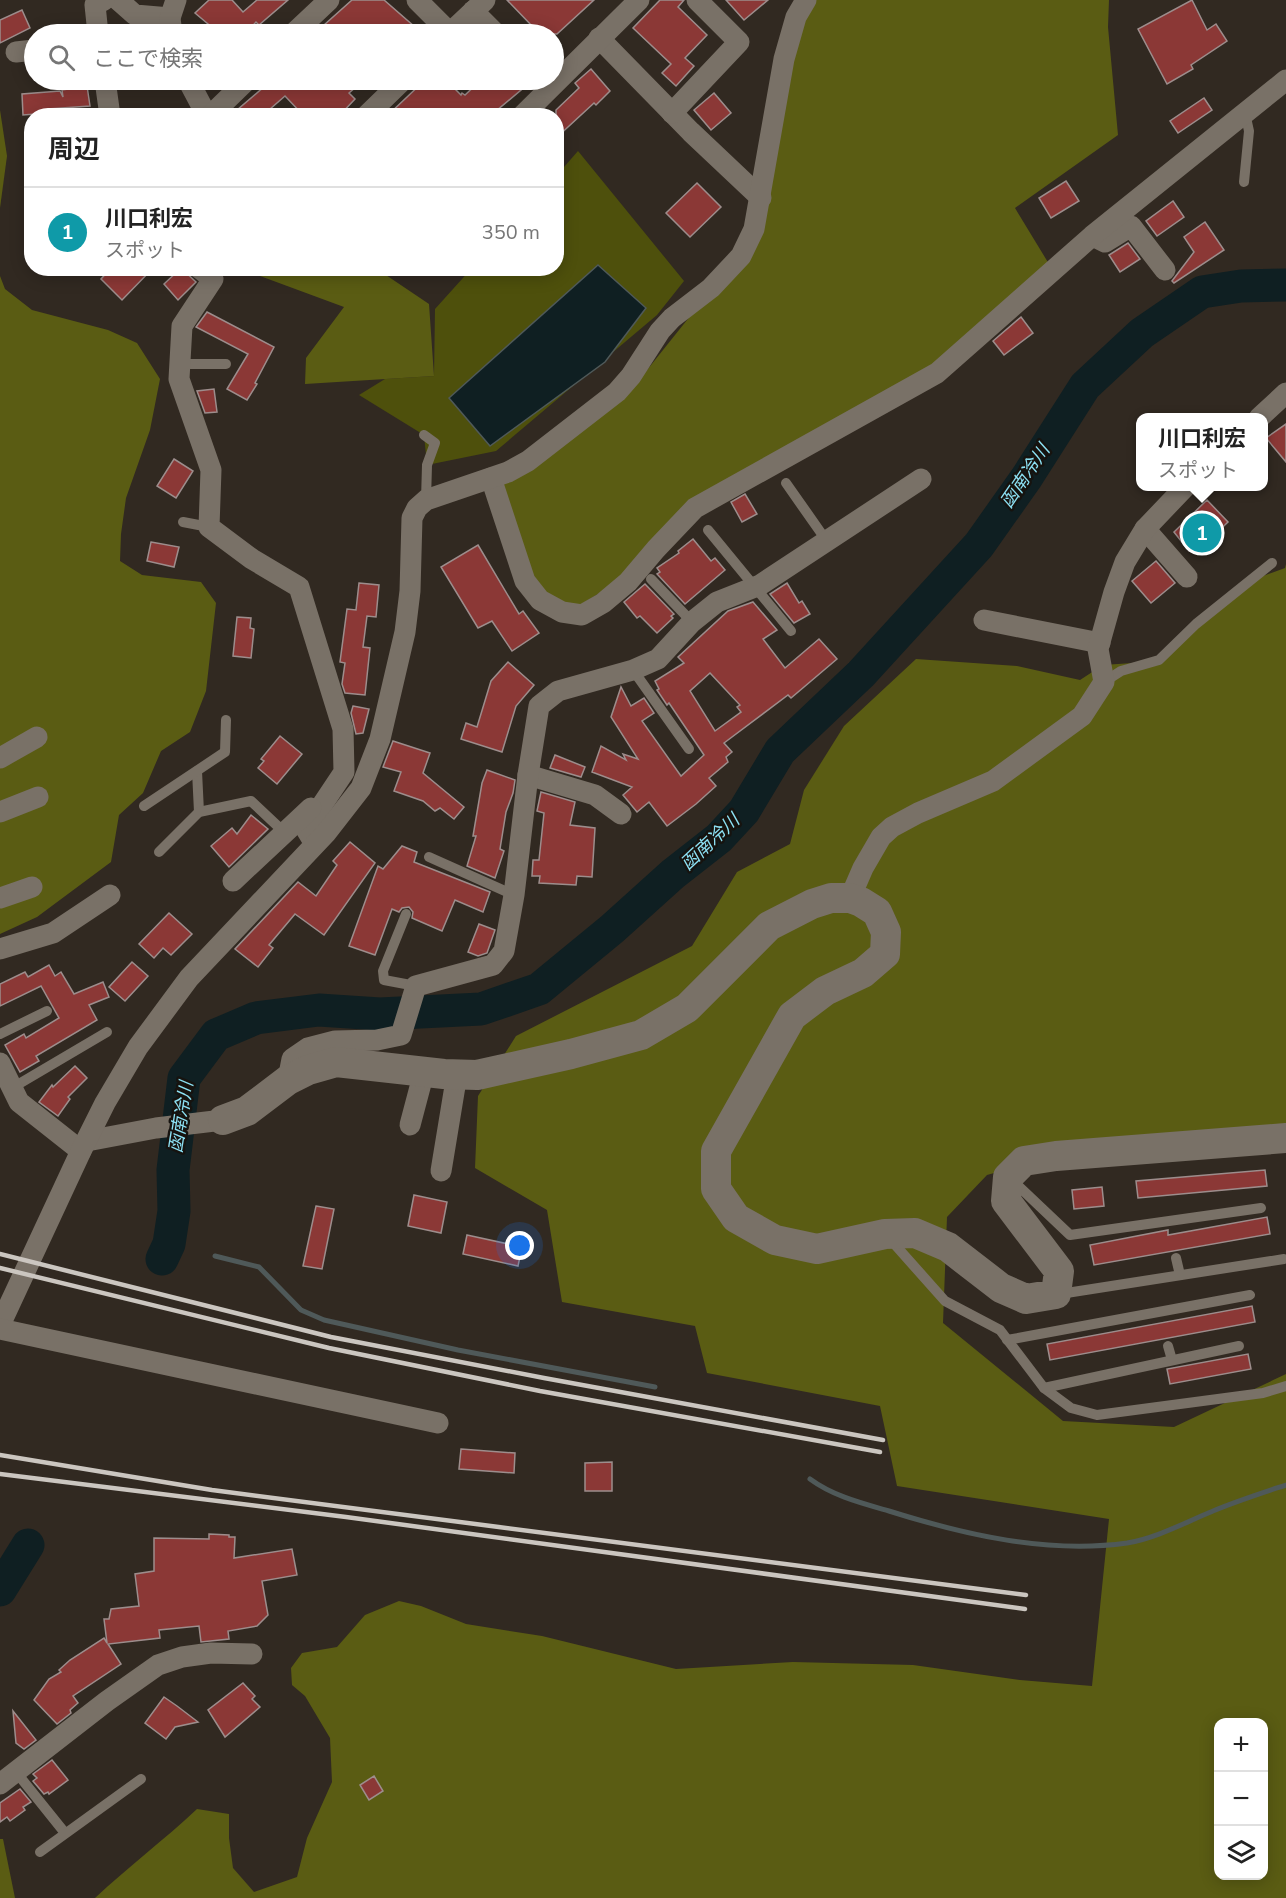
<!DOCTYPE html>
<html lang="ja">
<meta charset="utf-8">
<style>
:root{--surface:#fff;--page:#f2f2f2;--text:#222;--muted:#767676;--line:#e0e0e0;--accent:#835a37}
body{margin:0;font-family:"Nunito Sans","Noto Sans JP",sans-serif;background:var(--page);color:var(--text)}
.controls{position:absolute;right:18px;bottom:18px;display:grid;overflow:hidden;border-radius:12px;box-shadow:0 3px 15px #0003}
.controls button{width:54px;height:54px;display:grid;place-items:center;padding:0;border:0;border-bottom:2px solid var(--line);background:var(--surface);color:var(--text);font:30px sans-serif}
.you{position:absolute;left:520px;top:1246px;width:21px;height:21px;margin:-15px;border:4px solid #fff;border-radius:50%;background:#1a73e8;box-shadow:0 0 0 9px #1a73e833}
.badge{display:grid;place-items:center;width:39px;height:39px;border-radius:50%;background:var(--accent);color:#fff;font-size:20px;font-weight:700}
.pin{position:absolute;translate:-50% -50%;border:3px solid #fff;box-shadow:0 2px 6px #0006}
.popup{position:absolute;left:1136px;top:413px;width:132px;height:78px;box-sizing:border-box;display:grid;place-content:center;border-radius:12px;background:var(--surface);filter:drop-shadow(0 2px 4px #0005);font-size:20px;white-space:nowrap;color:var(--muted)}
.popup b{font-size:22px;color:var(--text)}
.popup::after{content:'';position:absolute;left:50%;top:100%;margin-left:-12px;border:12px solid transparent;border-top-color:var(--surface)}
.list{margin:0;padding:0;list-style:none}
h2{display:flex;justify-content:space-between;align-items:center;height:78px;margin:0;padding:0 24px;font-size:26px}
h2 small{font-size:20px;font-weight:400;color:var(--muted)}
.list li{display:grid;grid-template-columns:39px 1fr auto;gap:18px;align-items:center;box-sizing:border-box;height:90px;padding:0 24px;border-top:2px solid var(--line)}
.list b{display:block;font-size:22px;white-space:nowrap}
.list p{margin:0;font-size:20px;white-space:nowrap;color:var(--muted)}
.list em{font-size:20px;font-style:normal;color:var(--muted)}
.icon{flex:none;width:33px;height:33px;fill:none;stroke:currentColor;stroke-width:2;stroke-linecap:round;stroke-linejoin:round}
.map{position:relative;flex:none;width:1286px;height:1898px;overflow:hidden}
.search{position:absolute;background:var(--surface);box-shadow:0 3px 15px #0003;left:24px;top:24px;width:540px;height:66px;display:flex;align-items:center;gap:15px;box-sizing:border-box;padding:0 21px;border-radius:33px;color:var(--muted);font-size:22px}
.panel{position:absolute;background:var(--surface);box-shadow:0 3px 15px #0003;left:24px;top:108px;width:540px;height:168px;border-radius:24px}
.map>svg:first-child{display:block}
.green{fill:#4e500c}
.forest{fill:#5a5c13;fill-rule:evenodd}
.water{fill:#0f1f22;stroke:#4f5959;stroke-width:1.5}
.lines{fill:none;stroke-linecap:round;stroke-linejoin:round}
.stream{stroke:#4f5959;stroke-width:5}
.river{stroke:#0f1f22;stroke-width:33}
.building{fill:#8b3836;stroke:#9d8d8c;stroke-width:1.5;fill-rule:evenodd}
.lane{stroke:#797167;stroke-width:10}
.street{stroke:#797167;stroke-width:21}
.secondary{stroke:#797167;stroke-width:30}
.rail{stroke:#cbc6c0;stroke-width:4.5}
.labels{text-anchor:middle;stroke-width:5;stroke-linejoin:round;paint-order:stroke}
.water-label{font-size:18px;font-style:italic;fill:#8de2f5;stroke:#16130f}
</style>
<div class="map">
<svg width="1286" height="1898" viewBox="0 0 1286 1898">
<rect width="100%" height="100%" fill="#312921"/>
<!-- green -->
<path class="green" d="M578,151L684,281L657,315L496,451L427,465L424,435L359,395L385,379L434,376L435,309L471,269L556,268L557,175Z"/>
<!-- forest -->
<g class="forest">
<path d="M812,0H1109L1108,27L1118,135L1015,208L1049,264L940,360L682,518L614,584L572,610L525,581L501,474L639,380L703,300L752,233L784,59Z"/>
<path d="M0,110L7,156L0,208Z"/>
<path d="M241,269H377L429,304L434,376L305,384L306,358L344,307Z"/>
<path d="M0,276L5,289L32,310L108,330L137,343L160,379L150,430L126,498L121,534L120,561L142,575L201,582L216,603L206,691L190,732L161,751L143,793L119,815L111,862L37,917L0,934Z"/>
<path d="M1286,564V1130L1120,1137L987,1175L947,1217L943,1323L1063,1421L1174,1427L1286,1374V1898H95C128,1867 164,1840 197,1809L229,1814V1838L233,1868L254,1892L297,1877L307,1838L332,1782L330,1738L305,1696L292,1685L291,1668L302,1653L337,1647L365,1615L399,1601L421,1606L466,1624L542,1636L676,1669L793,1662L913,1665L1020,1680L1092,1686L1109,1519L897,1486L880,1406L707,1373L695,1326L562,1302L547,1210L475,1168L478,1096L516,1036L692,946L737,872L790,844L804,790L844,726L916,659L1017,666L1080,680L1103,665L1162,661L1246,582L1285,568ZM1218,1722H1264V1876H1218Z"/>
<path d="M0,1839H3L15,1898H0Z"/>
</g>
<!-- water -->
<path class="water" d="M598,265L646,308L605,362L490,446L449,398Z"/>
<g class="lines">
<!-- stream -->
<g class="stream">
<path d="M169,1244L177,1246"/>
<path d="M215,1256L259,1267L301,1310L324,1320L458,1350L655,1387"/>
<path d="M810,1479C833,1496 861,1503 889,1511C965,1535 1048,1554 1127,1543C1157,1538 1186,1522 1213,1511C1237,1501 1262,1493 1286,1485"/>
</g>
<!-- river -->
<g class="river">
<path d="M162,1259L169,1244L174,1211L173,1170L184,1078L216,1035L256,1018L319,1010L380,1014L481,1009L539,989L612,929L673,874L719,838L744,811L780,751L861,674L979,545L1027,477L1085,386L1142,333L1202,292L1241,286L1286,285"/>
<path d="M0,1590L28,1545"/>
</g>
</g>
<!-- building -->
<g class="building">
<path d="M209,0H232L243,12L257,0H288L259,25L256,22L245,34H220L195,13Z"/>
<path d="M352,0H384L423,34H314Z"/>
<path d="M507,0H594L557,34H525L533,27Z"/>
<path d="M660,0H684L678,7L707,35L685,58L694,66L676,86L662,73L671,64L633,28Z"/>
<path d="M726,0H768L744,20Z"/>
<path d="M1192,0L1207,30L1216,24L1227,41L1191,65L1193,69L1167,84L1138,29Z"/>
<path d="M22,10L30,28L0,43V20Z"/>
<path d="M591,69L610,91L596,105L594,103L556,138V110L579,88L575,83Z"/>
<path d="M272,80H364L349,93L355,99L339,116H304L285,96L262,116H230Z"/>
<path d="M425,80H446L461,95L462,93L465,95L481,80H533L490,116H387Z"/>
<path d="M87,86L90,106L48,109V113L23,115L22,94L60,91L63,97L62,90Z"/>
<path d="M714,93L731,113L711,130L694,110Z"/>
<path d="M1204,98L1212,110L1178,133L1170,121Z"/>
<path d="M1066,181L1079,201L1051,218L1039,198Z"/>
<path d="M697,183L721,207L690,237L666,213Z"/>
<path d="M1173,201L1184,217L1157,236L1146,221Z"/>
<path d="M1205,222L1224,250L1174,283L1172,281L1194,252L1184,237Z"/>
<path d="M1128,243L1140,259L1120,272L1109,255Z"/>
<path d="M111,268H153L122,300L101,279Z"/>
<path d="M181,268L196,282L178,300L164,284Z"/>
<path d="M207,312L274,347L255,383L257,384L247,400L227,389L248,354L196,327Z"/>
<path d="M1021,317L1033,333L1004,355L993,341Z"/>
<path d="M214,389L217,412L205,413L197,391Z"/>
<path d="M1286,424V462L1266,438Z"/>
<path d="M174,459L193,471L176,498L157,486Z"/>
<path d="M745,494L757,514L742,522L731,502Z"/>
<path d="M1207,500L1228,522L1204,545L1198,540L1189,551L1174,532Z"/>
<path d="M693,539L711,561L715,558L725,570L685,604L657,574L660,572L657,568L679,553L678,551Z"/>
<path d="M151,542L179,547L174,567L147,561Z"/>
<path d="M478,545L519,614L523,611L539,633L512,651L492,621L478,628L441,567Z"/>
<path d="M1156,561L1175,583L1151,603L1132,581Z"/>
<path d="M359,583L379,585L376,617L367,616L363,647L370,648L365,695L345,693L342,684L345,663L340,662L347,609L356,610Z"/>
<path d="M787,583L799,603L802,601L810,614L794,623L770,594Z"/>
<path d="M645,584L674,614L671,616L673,618L657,633L640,616L637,618L624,602Z"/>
<path d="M753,602L777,630L763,639L785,668L819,639L837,659L791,698L788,695L724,743L732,752L726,757L728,762L709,778L716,786L696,804L667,826L649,802L637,812L623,795L632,787L592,772L601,746L626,760L623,754L638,759L611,717L621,687L631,706L644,698L654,713L642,721L681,776L704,755L669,703L667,705L657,690L659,689L655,681L684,663L678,657L728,611ZM710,673L740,705L737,707L741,712L715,731L690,691Z"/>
<path d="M237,617L251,618L250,628L254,629L251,658L233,656Z"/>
<path d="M508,662L534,685L516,706L502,752L461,739L466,723L477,727L491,681Z"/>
<path d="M353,706L369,709L363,733L356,734L351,713Z"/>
<path d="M280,736L302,754L277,784L258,768L264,761L261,759Z"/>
<path d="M393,741L430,753L423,773L464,807L454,819L440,808L435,811L423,801L394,791L401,772L383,767Z"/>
<path d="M555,755L585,767L581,777L550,768Z"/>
<path d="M487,770L515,780L513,793L506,812L500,849L504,851L495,878L467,866L476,836H473L482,783Z"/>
<path d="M541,792L575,802L570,825L595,828L592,877L577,876L576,885L539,883L540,876H532L533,860H539L544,813L537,811Z"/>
<path d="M251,815L268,829L229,867L211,846L232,828L237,834Z"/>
<path d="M350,842L375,863L324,935L295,914L269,945L273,948L258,967L235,949L298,882L316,896L337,865L333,861Z"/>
<path d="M402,846L417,852L414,862L490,892L483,912L455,900L442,931L412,918L413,912L409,907L402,908L399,912L392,909L375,955L349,946L378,866L383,869Z"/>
<path d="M169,913L192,934L171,955L163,948L154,958L139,944Z"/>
<path d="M479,924L495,930L487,953L478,956L468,952Z"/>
<path d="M132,962L148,976L125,1001L109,987Z"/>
<path d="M49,965L55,976L61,972L74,994L103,982L109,997L89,1005L97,1020L36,1056L39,1061L20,1072L5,1045L24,1034L26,1038L59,1018L41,986L0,1006V984L25,972L28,977Z"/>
<path d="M75,1066L87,1078L68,1097L70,1099L58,1116L39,1102L52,1085L53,1087Z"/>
<path d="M1265,1170L1267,1186L1138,1198L1136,1181Z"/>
<path d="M1102,1187L1104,1206L1074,1209L1072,1190Z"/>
<path d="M414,1195L447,1202L441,1233L408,1226Z"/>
<path d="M316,1206L334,1209L322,1269L303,1266Z"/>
<path d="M1267,1217L1270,1234L1094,1265L1090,1245L1168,1230V1235Z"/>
<path d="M467,1235L522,1247L518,1266L463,1254Z"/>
<path d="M1252,1306L1255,1322L1050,1360L1047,1344Z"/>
<path d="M1248,1354L1251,1369L1170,1384L1167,1369Z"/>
<path d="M461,1449L515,1453L514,1473L459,1469Z"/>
<path d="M612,1462V1491H585V1463Z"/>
<path d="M209,1534L229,1535V1537H235L234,1558L292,1549L297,1575L262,1581L268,1615L257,1626L228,1631L229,1639L201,1642L199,1626L159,1630L160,1638L108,1644L121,1664L73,1696L78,1703L70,1710L71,1713L57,1724L34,1700L49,1679L61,1672L59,1670L70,1660L104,1638L107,1643L104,1619H109L111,1609L139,1606L135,1574L154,1571V1538L209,1539Z"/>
<path d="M243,1683L255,1696L252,1699L260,1707L225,1737L208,1710Z"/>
<path d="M164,1697L177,1706L198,1722L175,1727L166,1739L145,1723Z"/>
<path d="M13,1711L36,1740L24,1749L16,1743Z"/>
<path d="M52,1760L68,1780L49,1794L48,1792L44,1794L33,1781L37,1778L33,1774Z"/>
<path d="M374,1776L383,1791L369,1800L360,1785Z"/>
<path d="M20,1789L31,1802L23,1807L25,1810L10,1821L7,1817L0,1822V1803Z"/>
</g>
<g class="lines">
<!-- lane -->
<g class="lane">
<path d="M1244,182L1249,131L1245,113"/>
<path d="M180,364H226"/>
<path d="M424,435L435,443L427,465L426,500"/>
<path d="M786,483L826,540"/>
<path d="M183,522L209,527"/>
<path d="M708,530L791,631"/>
<path d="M651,579L692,622"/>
<path d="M633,670L689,749"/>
<path d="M1104,682L1121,671L1159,660L1196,624L1272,563"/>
<path d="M197,771L199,812"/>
<path d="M144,806L225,752L226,720"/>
<path d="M159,852L199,812L251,801L285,833"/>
<path d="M429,857L514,895"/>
<path d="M406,914L383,971L384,980L416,986"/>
<path d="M0,1034L47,1011"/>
<path d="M12,1088L107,1032"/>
<path d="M1013,1181L1070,1235L1261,1208"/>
<path d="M889,1238L945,1301L1000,1330L1044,1388L1071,1408L1097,1415L1263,1393L1286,1386"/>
<path d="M1176,1258L1180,1275"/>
<path d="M1060,1294L1284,1259"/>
<path d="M1007,1340L1250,1295"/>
<path d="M1168,1346L1172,1360"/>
<path d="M1044,1388L1239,1346"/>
<path d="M16,1772L65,1833"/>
<path d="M40,1852L141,1779"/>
</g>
<!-- street -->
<g class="street">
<path d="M118,0L135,15L170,18"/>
<path d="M417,0L450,33"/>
<path d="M473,11L496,34"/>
<path d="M98,34L95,5L104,0"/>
<path d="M172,34L170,18L176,0"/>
<path d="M293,34L329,0"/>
<path d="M449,34L485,0"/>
<path d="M599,38L691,132L761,198"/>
<path d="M16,52L34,50"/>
<path d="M105,80L110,116"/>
<path d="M188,80L207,116"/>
<path d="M672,113L739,42L697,0"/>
<path d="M210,116L247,80"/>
<path d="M366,116L403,80"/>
<path d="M522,116L639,0"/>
<path d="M1093,236L1105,242L1131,226L1165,270"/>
<path d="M199,268L213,279L182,326L179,379L211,470L209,527L252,559L299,587L343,729L344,772L306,829L315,844"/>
<path d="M1259,418L1286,393"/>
<path d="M491,478L525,581L540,600L562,612L582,615L603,603L628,582L656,549L695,508L937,373L1092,236L1286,80"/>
<path d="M1145,529L1187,577"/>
<path d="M984,620L1100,643"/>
<path d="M0,758L37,737"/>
<path d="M528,775L595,795L621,814"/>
<path d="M0,812L38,797"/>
<path d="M233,881L311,808"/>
<path d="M0,898L32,887"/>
<path d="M850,898L863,868L881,837L892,827L918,813L993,781L1082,716L1104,682L1098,649L1114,592L1125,562L1145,529L1186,486"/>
<path d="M0,949L53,933L110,895"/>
<path d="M0,1063L19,1102L81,1151"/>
<path d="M288,1080L292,1059L308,1048L335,1041L377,1040L401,1035L416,986L493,965L504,951L514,895L528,775L539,706L558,691L633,670L658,659L692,622L717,602L760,585L921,479"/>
<path d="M410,1125L424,1072"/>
<path d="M87,1141L156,1128L223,1120"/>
<path d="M441,1171L457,1074"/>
<path d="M0,1325L81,1151L105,1103L138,1047L189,978L326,833L361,788L380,739L405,632L410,591L412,518L417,508L426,500L508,472L528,461L617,392L631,376L660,331L672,318L711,288L741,256L754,229L784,59L796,17L806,0"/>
<path d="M0,1329L438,1423"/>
<path d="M0,1784L107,1701L158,1665L182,1657L211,1653L252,1654"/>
</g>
<!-- secondary -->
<path class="secondary" d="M223,1120L247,1111L288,1080L308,1070L336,1062L444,1074L477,1075L571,1054L641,1035L687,1008L769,926L812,904L831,898H850L861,902L877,912L886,932L885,954L863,973L825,991L792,1016L716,1151V1189L736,1218L775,1240L817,1249L885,1234L915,1233L948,1247L1001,1288L1026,1299L1056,1294L1059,1271L1006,1201L1008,1177L1024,1161L1056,1156L1286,1138"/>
<!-- rail -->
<g class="rail">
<path d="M0,1254L331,1337L544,1378L883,1440"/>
<path d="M0,1268L329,1348L540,1391L880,1452"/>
<path d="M0,1455L212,1490L1026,1595"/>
<path d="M0,1474L346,1517L1025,1609"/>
</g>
</g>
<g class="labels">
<!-- water labels -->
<g class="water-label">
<text transform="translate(1025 476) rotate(-56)" y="6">函南冷川</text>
<text transform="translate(710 842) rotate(-43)" y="6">函南冷川</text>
<text transform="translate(181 1117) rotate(-81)" y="6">函南冷川</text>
</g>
</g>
</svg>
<div class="controls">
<button>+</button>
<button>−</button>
<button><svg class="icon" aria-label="layers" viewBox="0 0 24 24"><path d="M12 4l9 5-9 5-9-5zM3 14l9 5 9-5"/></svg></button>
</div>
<div class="you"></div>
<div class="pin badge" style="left:1202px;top:533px;background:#0f9aa8">1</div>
<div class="popup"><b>川口利宏</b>スポット</div>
<div class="search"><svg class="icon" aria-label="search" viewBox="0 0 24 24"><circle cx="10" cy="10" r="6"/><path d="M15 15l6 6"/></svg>ここで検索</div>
<section class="panel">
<h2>周辺<small></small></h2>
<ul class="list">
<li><span class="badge" style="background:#0f9aa8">1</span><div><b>川口利宏</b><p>スポット</p></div><em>350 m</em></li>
</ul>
</section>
</div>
